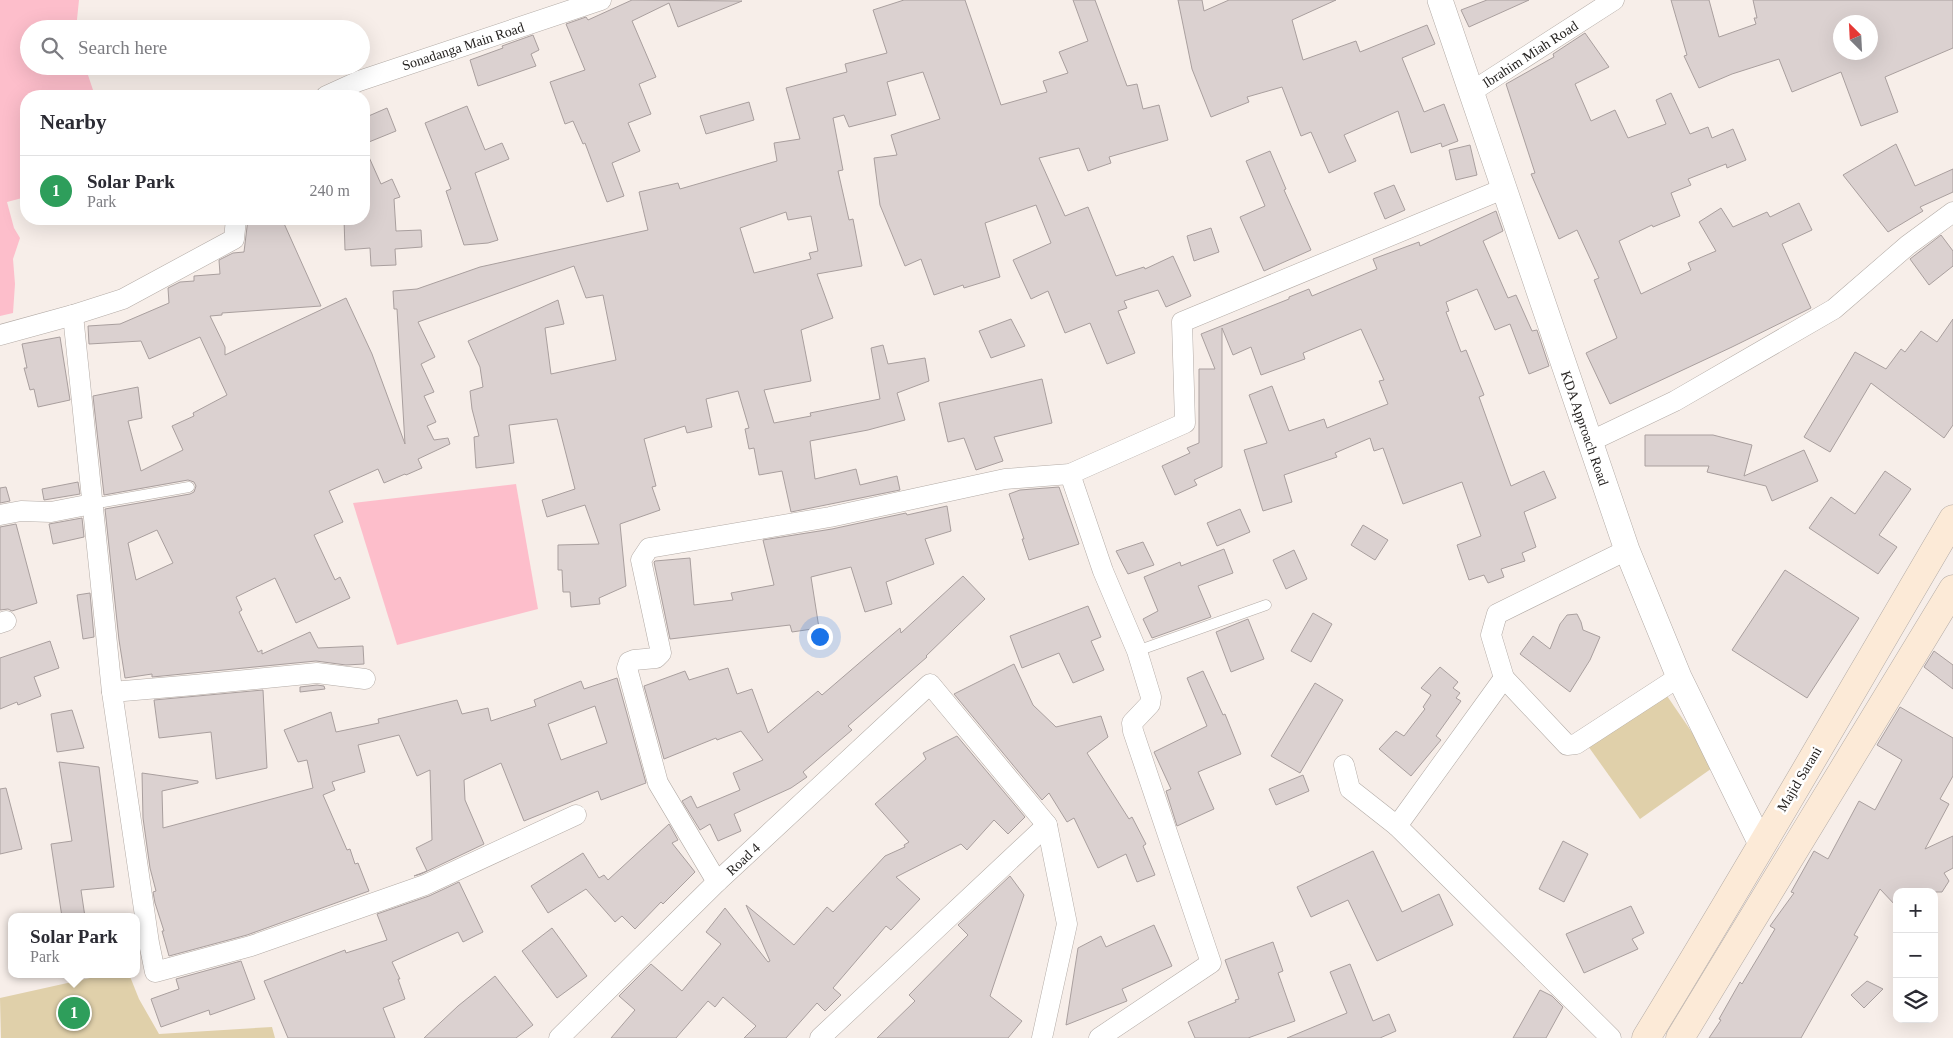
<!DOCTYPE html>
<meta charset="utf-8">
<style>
:root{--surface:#fff;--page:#f2f2f3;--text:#2b2b33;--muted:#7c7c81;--line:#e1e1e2;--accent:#935cd5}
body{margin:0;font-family:Georgia,serif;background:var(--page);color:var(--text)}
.controls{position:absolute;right:15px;bottom:15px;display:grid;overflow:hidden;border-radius:10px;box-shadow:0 5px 20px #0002}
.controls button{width:45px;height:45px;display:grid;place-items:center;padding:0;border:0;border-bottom:1px solid var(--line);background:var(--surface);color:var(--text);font:25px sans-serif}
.compass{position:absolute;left:1833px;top:15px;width:45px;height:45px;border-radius:50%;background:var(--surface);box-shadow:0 5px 20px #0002;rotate:336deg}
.you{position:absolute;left:819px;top:636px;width:18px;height:18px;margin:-12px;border:4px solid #fff;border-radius:50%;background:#1a73e8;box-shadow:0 0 0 8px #1a73e833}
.badge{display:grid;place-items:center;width:32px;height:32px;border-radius:50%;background:var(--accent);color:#fff;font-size:16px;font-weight:700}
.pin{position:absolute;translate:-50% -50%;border:2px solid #fff;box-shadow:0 1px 5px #0006}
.popup{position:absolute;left:8px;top:913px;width:132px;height:65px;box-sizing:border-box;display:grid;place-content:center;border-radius:10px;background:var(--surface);filter:drop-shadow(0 1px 4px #0005);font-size:16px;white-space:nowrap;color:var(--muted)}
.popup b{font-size:19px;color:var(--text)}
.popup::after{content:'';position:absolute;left:50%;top:100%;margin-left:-10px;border:10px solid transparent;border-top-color:var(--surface)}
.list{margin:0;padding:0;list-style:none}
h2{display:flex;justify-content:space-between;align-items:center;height:65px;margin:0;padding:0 20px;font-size:21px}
h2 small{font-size:16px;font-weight:400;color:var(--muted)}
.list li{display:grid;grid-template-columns:32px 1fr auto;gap:15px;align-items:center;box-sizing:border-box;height:70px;padding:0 20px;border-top:1px solid var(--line)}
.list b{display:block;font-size:19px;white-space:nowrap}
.list p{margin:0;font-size:16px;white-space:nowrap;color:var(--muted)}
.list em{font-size:16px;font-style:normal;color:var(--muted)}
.icon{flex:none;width:28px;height:28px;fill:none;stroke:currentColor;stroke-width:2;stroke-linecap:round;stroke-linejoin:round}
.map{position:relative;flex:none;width:1953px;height:1038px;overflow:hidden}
.search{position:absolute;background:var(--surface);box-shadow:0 5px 20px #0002;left:20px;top:20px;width:350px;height:55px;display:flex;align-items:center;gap:12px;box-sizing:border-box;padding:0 18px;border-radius:28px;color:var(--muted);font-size:19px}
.panel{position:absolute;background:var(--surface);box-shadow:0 5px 20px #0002;left:20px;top:90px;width:350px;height:135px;border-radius:20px}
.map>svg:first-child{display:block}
.green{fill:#e0d0aa}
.water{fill:#fdbecb}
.building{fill:#dbd1d0;stroke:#a99f9e;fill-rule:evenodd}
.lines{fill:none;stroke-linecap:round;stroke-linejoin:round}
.service-casing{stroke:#b3aba6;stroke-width:11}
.minor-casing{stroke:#b3aba6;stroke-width:21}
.tertiary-casing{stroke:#b3aba6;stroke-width:26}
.secondary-casing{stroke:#b3aba6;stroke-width:29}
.service{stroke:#fff;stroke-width:10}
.minor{stroke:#fff;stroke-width:20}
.tertiary{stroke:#fff;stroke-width:25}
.secondary{stroke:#fcead7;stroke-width:28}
.labels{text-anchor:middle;stroke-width:5;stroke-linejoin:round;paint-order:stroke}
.street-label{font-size:14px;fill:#252220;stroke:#fff}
</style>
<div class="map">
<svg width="1953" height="1038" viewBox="0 0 1953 1038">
<rect width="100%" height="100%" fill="#f7eee9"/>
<!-- green -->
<g class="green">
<path d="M1665,693L1715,766L1640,819L1588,746Z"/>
<path d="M108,974H129L139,999L159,1034L272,1027L275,1038H1L0,998Z"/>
</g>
<!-- water -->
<g class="water">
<path d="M0,0H79L76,29H29V66H85L95,96H26V197L7,202L14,228L20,238L13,259L15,284L13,313L0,316Z"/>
<path d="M516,484L538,609L397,645L353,503Z"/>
</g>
<!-- building -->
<g class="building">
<path d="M632,0L742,1L678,27L669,3L632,21L656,77L639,84L651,114L628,123L640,151L612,163L624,196L607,202L585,143L583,144L573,121L565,124L550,82L585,70L566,24L586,17L588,20Z"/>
<path d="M904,0H965L1001,105L1047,92L1043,81L1068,73L1059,52L1088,41L1073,0H1095L1127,86L1137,84L1143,109L1159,105L1168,140L1109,157L1111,163L1088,171L1079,148L1039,158L1065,216L1088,207L1116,276L1144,267L1145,269L1173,256L1191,296L1166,307L1158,290L1124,301L1127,308L1118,311L1135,353L1107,364L1090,323L1065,333L1048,291L1031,299L1013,260L1051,243L1036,205L985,223L1000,277L964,288L963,285L934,295L921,259L905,266L880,205L874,158L897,155L891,135L940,119L923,72L887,82L896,115L849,127L844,115L833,118L843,170L838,171L849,220L853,219L862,266L817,274L833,318L801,330L811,381L764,390L774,423L811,416L810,413L880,399L871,348L883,345L888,364L925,358L929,381L897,393L905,420L868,430L810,441L815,479L856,469L860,485L897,476L900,490L791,512L782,471L759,475L754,448L749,449L745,429L749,428L738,391L706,399L712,427L687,433L685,426L644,439L656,486L652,487L660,510L620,524L626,586L599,598L600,604L571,607L570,592H563L562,570H558V545L599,544L585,505L547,517L542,500L575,489L557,419L509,425L514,463L476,468L474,437L479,436L472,409L470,391L483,387L480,367L468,341L558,300L564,324L545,328L551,374L616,360L603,295L586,298L574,266L418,322L435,357L421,364L434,392L424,396L436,422L427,426L434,440L448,438L450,444L418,459L422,468L406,475L405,474L384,483L378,469L329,491L343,522L314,535L335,580L340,577L350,598L296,623L275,578L236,597L242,610L239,612L258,652L262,650V654L310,632L318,648L363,646L364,664L346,665L316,661L152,677V674L125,678L119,640L105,509L190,494L194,492L196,486L194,482L188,480L104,495L93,396L138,387L142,418L128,421L141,471L183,450L172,426L194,416L193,413L227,395L200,337L149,359L141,341L89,344L88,326L120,324L169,303L168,288L180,282L194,281V276L220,274L219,260L233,253L244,252L248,219H282L321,306L222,313V315L210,316L225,347V355L346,298L372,354L405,444L397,309H394L393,291L417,289L480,267L648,230L639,192L678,183L680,189L777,161L774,143L800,139L786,88L847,72L845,64L887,53L873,10ZM786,212L788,220L811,216L818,251L809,253L811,259L754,273L740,228ZM157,530L173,563L136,580L128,543Z"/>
<path d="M1178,0H1202L1204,11L1229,0H1336L1292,20L1303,60L1356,41L1360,52L1427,25L1435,44L1402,58L1424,112L1444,104L1458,141L1442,147L1441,143L1411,153L1398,111L1344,135L1356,161L1329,173L1311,132L1301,136L1282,87L1247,97L1249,102L1211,117L1192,69Z"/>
<path d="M1487,0H1529L1469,27L1461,10Z"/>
<path d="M1671,0H1709L1719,37L1756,24L1754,18H1757L1753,0H1953V48L1885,77L1898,112L1861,126L1841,72L1792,92L1779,59L1732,74L1699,88L1684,56L1687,55ZM1840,22H1870V52H1840Z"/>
<path d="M1585,33L1609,67L1575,84L1591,121L1615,110L1628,138L1666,124L1656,100L1671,93L1690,134L1708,127L1712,138L1733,129L1746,160L1727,168L1726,164L1688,179L1691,185L1671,193L1680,216L1653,227L1652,225L1619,241L1641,294L1691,270L1688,263L1716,251L1699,222L1721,208L1733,227L1767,212L1770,217L1799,203L1812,230L1782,244L1811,308L1732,347L1610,404L1586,353L1617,338L1594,280L1599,278L1577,230L1559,239L1531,174L1535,173L1506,84L1554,57L1553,54Z"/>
<path d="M533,35L539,50L531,54L536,66L478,86L470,60L503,48L502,46Z"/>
<path d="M749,102L754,120L706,134L700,116Z"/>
<path d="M467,106L485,150L502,143L509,159L475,173L498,240L488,243L464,245L446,191L451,189L425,123Z"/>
<path d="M387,108L396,131L364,144V118Z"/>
<path d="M1896,144L1915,186L1953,169V192L1920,207L1923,211L1888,232L1843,175Z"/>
<path d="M1470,145L1477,175L1456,180L1449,150Z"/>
<path d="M364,146L381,184L392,179L400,197L394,199L396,231L421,230L422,247L395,249L396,265L371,266L370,248L345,250L344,219H364Z"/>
<path d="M1270,151L1286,189L1284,190L1311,250L1264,271L1240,217L1265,206L1246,161Z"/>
<path d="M1394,185L1405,210L1385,219L1374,193Z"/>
<path d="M1496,211L1503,231L1483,241L1508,298L1516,295L1532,331L1537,330L1549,366L1529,374L1510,324L1495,330L1477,289L1446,302L1449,311L1446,312L1461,352L1466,350L1484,395L1479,397L1511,486L1544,471L1556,498L1524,512L1536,547L1522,553L1525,561L1501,569L1504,577L1488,583L1484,575L1469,580L1457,545L1481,536L1462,482L1403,504L1383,448L1374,451L1370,438L1335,453L1337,457L1284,475L1292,502L1263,511L1244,450L1267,443L1249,395L1272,386L1289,431L1324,419L1327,428L1388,404L1379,381L1384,380L1361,329L1303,353L1305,359L1261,375L1251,347L1233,355L1222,328V467L1194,480L1197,485L1175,495L1162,466L1190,453L1187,448L1199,443V369H1215L1201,334L1289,299V297L1309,289L1312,296L1377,269L1373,259L1419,242L1420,246Z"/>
<path d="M1211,228L1219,252L1194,261L1187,236Z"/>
<path d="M1941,235L1953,251V266L1929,285L1910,259Z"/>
<path d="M1011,319L1025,346L991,358L979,331Z"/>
<path d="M1953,319V425L1944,438L1871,383L1830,452L1804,437L1855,352L1886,369L1901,349L1905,352L1921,331L1937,342Z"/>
<path d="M60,337L70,400L38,407L34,389L30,390L24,368H27L22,344Z"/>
<path d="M1042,379L1052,423L994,437L1003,461L976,470L964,438L948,442L939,403Z"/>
<path d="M1645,435H1713L1752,445L1744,476L1804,450L1818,481L1772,501L1766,486L1707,472L1709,466H1645Z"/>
<path d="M1885,471L1911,489L1879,535L1897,547L1878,574L1809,528L1831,497L1855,514Z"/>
<path d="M78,482L80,494L44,500L42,489Z"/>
<path d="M6,487L10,501L0,503V488Z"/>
<path d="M1059,487L1079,544L1029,560L1022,539H1024L1009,494L1020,490Z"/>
<path d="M947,506L951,531L925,539L934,564L886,582L892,604L865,612L851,567L811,577L819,628L792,632L790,625L670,639L654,562L655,561L690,558L694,605L733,600L731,593L774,585L763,540L832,529L906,513L907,515Z"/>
<path d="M1240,509L1250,532L1217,546L1207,523Z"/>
<path d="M82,518L84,537L53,544L49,524Z"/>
<path d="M16,524L37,603L12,611L8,609L0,610V527Z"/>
<path d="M1363,525L1388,540L1375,560L1351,545Z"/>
<path d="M1143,542L1154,565L1128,574L1116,551Z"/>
<path d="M1224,549L1233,573L1198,586L1211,617L1152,638L1143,619L1158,611L1144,577L1180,562L1181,566Z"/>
<path d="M1294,550L1307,579L1286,589L1273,560Z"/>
<path d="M1785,570L1859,618L1807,698L1732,650Z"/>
<path d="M963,576L985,599L926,656L927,657L848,726L852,730L803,772L807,777L791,788L734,814L741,831L718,841L710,824L700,830L682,801L691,796L697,808L740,790L733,773L763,760L741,731L717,740L716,738L664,759L644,686L685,671L689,680L728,668L737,694L752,689L768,733L818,691L822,695L900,628L901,633Z"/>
<path d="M90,593L94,637L83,639L77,595Z"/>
<path d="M1088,606L1101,637L1091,641L1104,670L1073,683L1059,653L1022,668L1010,636Z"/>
<path d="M1313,613L1332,624L1311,662L1291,651Z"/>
<path d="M1577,614L1581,622L1583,630L1600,637L1590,660L1570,692L1520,654L1533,636L1550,649L1560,624L1567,615Z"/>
<path d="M1248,619L1264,659L1231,672L1216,632Z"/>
<path d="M50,641L59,668L34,677L41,696L18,705L17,702L0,709V658Z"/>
<path d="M1934,651L1953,665V689L1924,667Z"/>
<path d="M1014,664L1033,705L1056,727L1101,716L1108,737L1087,753L1129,819L1132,817L1146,844L1143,846L1155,875L1137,882L1126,854L1098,868L1074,818L1067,822L1049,793L1042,800L954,694Z"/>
<path d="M1440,667L1458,682L1453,688L1460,693L1456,698L1461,701L1436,736L1441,740L1411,776L1379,749L1396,731L1404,736L1425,709L1423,707L1431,695L1421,688Z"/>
<path d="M1203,671L1223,715L1225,714L1241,754L1198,772L1214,809L1177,826L1166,791L1171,789L1154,752L1207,726L1187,678Z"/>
<path d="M617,678L646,783L601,800L598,791L524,821L501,763L464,780L465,800L484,844L421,874L414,876L427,871L416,848L432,840L430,770L417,776L399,735L358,745L365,772L332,782L335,790L323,795L347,850L350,849L355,864L358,863L369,891L247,935L169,956L162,931H164L155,903L153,892L156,891L150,868L143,818L142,773L198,781V783L162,791L163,828L313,788L307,760L298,762L284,730L331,712L336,732L379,723L378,719L457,700L462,714L488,708L491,721L536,706L534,700L581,681L584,689ZM595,706L607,743L561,760L548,724Z"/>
<path d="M1315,683L1343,700L1300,773L1271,756Z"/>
<path d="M317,685L324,686L325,689L300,692V687Z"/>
<path d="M263,690L267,768L216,779L211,732L159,738L154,700Z"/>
<path d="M1900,707L1953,738V776L1940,799L1949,804L1925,849L1953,836V868L1944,873L1949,881L1942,892H1897V907L1880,889L1854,935L1858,937L1801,1038H1709L1721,1020L1719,1019L1740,982L1742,984L1775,929L1770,926L1794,893L1791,892L1814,851L1828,859L1859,801L1875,810L1902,760L1877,745Z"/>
<path d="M72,710L84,748L57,752L51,714Z"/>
<path d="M957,736L1025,817L1008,834L994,820L967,850L961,844L896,877L920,899L891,930L886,926L833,988L841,995L825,1011L817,1003L786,1038H744L756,1026L723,997L715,1007L708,1001L676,1038H611L635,1010L619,996L651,964L682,991L721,944L706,932L725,908L768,962L770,961L746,905L794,945L827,907L833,912L885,856L905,847L904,845L909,842L875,804L926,759L923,753Z"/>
<path d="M59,762L99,767L114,887L81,890L85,917H62L51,844L72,841Z"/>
<path d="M1303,775L1309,791L1276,805L1269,789Z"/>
<path d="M6,788L22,849L0,854V789Z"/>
<path d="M669,824L678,840L672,843L695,872L663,904L661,902L635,929L622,916L615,922L586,889L548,913L531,886L583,853L599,878L604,875L608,880Z"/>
<path d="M1563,841L1588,854L1564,902L1539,889Z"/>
<path d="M1373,851L1402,912L1439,894L1453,925L1377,961L1348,900L1311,917L1297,887Z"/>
<path d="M1010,876L1024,895L990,996L1022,1021L1008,1038H877L915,1001L909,995L968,935L958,925Z"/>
<path d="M459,882L483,932L463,942L458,932L392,962L400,979H398L405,999L383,1008L395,1038H288L264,981L345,950L346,953L387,940L377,914L429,896Z"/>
<path d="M1631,906L1644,933L1632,939L1638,949L1584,973L1566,934Z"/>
<path d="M1154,925L1172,966L1122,989L1127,1001L1066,1025L1078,948L1101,936L1106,947Z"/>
<path d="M552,928L587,976L557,998L522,951Z"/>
<path d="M1273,942L1283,971L1278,973L1295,1021L1248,1038H1195L1188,1022L1236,1002L1235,1000L1239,999L1225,960Z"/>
<path d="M241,961L255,999L210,1015L209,1010L161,1027L151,999L179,989L176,979Z"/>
<path d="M1350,964L1373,1021L1389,1014L1396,1031L1380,1038H1287L1347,1013L1330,972Z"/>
<path d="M495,976L533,1025L516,1038H424L458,1006Z"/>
<path d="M1867,981L1883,989L1864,1008L1851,995Z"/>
<path d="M1540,990L1552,996L1563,1007L1546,1038H1513Z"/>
</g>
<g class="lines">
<!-- service casing -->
<g class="service-casing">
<g id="service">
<path d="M92,504L189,487"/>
<path d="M1137,651L1266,605"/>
</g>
</g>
<!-- minor casing -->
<g class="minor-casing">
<g id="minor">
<path d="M1471,92L1614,0"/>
<path d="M326,96L359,81L601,0"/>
<path d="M73,315L112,692L149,943L155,972L251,946L425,885L576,815"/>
<path d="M0,335L73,315L123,299L234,239L236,219"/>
<path d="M1589,442L1675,401L1834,309L1908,245L1953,212"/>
<path d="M1070,474L1103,571L1137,651L1151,697L1150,704L1132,723L1133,731L1211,963L1099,1038"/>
<path d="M0,515L21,511L51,512L92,504"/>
<path d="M0,623L6,621"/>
<path d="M1504,678L1491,635L1497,614L1627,550"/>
<path d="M112,692L194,685L317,673L365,679"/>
<path d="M1344,765L1350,789L1397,826"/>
<path d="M717,882L658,783L627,668L629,662L634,660L656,658L661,653L641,560L649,548L830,517L1005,479L1070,474L1185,423L1182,322L1503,189"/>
<path d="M559,1038L717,882L930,684L1047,825L1067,924L1042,1038"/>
<path d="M820,1038L1047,825"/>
<path d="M1611,1038L1397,826L1504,678L1567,745L1576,744L1679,677"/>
</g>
</g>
<!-- tertiary casing -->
<g class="tertiary-casing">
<path id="tertiary" d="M1440,0L1627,550L1679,677L1761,844"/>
</g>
<!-- secondary casing -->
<g class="secondary-casing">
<g id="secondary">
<path d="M1646,1038C1751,867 1851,692 1953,519"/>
<path d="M1680,1038L1953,589"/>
</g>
</g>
<!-- service -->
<use href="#service" class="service"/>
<!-- minor -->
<use href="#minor" class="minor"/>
<!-- tertiary -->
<use href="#tertiary" class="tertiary"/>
<!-- secondary -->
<use href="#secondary" class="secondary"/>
</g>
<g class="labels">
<!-- street labels -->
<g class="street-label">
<text transform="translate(463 46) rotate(-18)" y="5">Sonadanga Main Road</text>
<text transform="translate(1530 54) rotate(-33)" y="5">Ibrahim Miah Road</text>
<text transform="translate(1585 428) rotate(71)" y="5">KDA Approach Road</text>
<text transform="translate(1799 779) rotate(-59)" y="5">Majid Sarani</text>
<text transform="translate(743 859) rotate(-43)" y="5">Road 4</text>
</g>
</g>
</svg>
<div class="controls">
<button>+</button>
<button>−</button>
<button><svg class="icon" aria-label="layers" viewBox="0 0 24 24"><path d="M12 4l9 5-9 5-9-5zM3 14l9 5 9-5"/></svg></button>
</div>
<svg class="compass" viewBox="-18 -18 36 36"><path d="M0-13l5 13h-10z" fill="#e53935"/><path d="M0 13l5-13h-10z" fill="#7c7c81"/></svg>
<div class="you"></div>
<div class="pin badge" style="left:74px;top:1013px;background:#2e9e5b">1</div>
<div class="popup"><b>Solar Park</b>Park</div>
<div class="search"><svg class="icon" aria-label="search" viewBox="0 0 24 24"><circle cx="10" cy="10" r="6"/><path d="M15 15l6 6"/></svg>Search here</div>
<section class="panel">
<h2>Nearby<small></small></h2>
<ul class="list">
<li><span class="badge" style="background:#2e9e5b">1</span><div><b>Solar Park</b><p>Park</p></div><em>240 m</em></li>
</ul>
</section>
</div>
